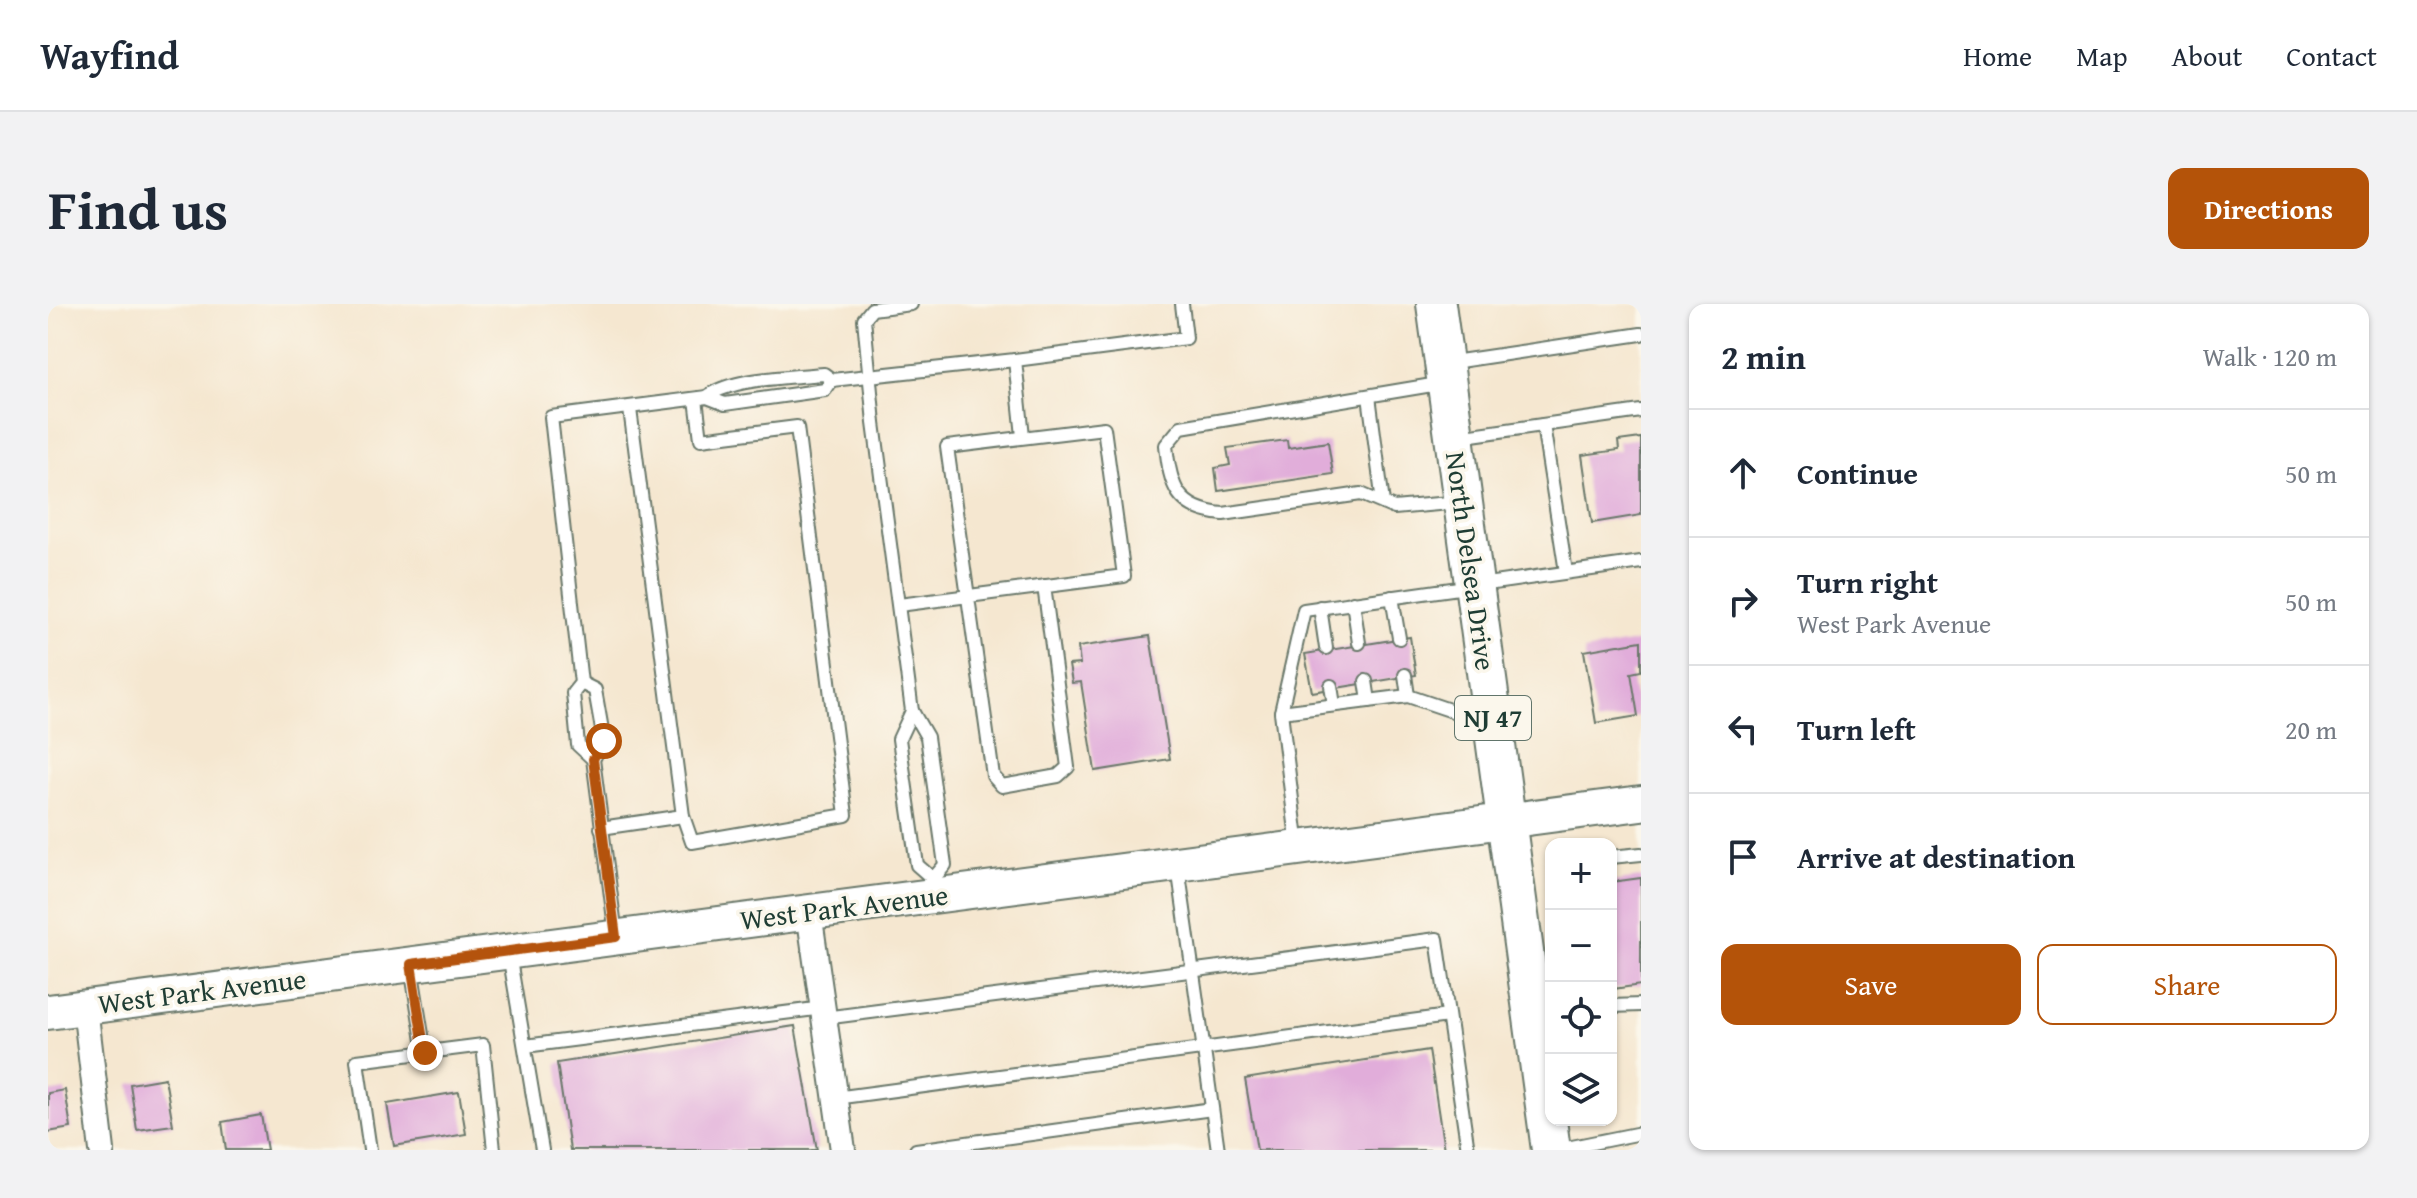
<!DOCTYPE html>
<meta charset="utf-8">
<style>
:root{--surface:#fff;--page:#f2f2f3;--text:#1f2937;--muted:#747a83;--line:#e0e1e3;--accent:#b45309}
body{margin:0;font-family:"Gentium Book Plus",serif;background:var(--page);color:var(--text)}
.controls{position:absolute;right:24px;bottom:24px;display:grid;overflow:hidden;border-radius:16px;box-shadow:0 2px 6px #0004}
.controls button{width:72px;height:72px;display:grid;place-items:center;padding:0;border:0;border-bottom:2px solid var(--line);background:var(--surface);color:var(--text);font:40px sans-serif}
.stop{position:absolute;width:24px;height:24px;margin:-18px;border:6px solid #b45309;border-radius:50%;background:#fff}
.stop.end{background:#b45309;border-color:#fff;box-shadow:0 2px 8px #0008}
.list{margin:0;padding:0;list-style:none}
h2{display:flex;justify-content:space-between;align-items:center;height:104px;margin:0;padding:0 32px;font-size:34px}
h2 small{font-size:26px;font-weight:400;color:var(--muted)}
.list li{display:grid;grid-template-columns:52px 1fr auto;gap:24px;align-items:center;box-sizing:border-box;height:128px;padding:0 32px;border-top:2px solid var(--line)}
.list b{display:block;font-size:30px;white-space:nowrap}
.list p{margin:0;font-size:26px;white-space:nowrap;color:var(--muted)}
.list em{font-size:26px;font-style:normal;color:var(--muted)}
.actions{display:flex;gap:16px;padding:24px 32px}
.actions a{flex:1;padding:18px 0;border:2px solid var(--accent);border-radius:16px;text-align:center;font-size:28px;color:var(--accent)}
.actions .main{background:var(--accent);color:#fff}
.icon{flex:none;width:44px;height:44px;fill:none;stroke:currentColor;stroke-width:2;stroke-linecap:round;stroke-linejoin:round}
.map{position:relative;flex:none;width:1593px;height:846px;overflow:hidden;border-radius:16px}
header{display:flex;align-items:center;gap:48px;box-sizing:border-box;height:112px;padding:0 40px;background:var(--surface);border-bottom:2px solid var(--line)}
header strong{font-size:38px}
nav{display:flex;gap:44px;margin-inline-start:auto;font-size:28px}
.intro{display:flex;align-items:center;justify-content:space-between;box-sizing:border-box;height:192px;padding:0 48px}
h1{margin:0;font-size:56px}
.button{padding:20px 36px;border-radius:16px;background:var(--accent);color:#fff;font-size:28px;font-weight:700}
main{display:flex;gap:48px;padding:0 48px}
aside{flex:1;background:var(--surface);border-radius:16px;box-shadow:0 2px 6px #0004}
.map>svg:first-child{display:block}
.building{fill:#e1adda}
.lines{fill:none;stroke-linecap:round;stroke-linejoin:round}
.lane-casing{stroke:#6a786b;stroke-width:16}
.street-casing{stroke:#6a786b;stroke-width:28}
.secondary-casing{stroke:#6a786b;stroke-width:38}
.primary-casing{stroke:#6a786b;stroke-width:42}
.lane{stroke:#fff;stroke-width:12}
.street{stroke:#fff;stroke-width:24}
.secondary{stroke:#fff;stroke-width:34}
.primary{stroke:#fff;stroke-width:38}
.route{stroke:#b45309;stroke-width:10}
.labels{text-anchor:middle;stroke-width:7;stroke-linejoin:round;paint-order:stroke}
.shield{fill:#fbf7ec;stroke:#61756b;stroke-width:2}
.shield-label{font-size:26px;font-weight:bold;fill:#1f3d34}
.street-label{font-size:28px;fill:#1f3d34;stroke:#fbf7ec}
</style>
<header>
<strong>Wayfind</strong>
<nav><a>Home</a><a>Map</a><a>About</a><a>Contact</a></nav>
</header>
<div class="intro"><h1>Find us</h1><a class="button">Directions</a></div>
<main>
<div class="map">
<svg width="1593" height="846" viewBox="0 0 1593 846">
<rect width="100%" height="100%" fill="#fbf7ec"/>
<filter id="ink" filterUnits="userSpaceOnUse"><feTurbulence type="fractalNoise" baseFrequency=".0125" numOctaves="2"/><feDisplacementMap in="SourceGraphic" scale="16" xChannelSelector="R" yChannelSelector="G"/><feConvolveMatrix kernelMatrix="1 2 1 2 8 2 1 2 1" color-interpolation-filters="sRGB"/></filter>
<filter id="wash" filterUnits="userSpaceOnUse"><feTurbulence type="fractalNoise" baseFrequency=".006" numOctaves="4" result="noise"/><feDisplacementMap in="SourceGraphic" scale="32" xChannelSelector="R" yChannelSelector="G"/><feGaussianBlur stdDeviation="1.8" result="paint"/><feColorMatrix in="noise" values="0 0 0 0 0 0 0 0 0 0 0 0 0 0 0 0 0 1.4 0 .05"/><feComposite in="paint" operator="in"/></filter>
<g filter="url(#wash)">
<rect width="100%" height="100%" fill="#f5e7d0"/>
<g id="blocks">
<!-- building -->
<g class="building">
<path d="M1593,134V211L1544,219L1534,151L1571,146L1570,137Z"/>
<path d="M1239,136L1240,144L1280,138L1285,170L1170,187L1167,164L1182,161L1179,144Z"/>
<path d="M1102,332L1122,455L1047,467L1033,378L1024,379L1021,361L1032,360L1030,343Z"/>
<path d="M1362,333L1368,371L1264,388L1257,350Z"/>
<path d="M1593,337V367L1583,369L1590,412L1548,419L1536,347Z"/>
<path d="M1593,574V681L1565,685L1563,578Z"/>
<path d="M747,722L769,846H522L509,759Z"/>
<path d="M1381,746L1396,846H1209L1197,775Z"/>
<path d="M117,774L125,821L89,826L82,780Z"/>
<path d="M17,786L23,824L0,828V789Z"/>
<path d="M411,788L418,830L346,842L339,800Z"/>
<path d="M213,811L219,846H178L174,818Z"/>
</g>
</g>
</g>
<g filter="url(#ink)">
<use href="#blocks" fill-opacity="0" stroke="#6a786b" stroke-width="2"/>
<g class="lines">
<!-- lane casing -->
<g class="lane-casing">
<g id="lane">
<path d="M863,0L824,5L816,15L826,119L864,407L851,435L869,561L885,575"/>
<path d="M1398,59L1593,30"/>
<path d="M1396,79L1133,123L1118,141C1122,182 1129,206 1175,210L1313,190L1346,204L1412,198"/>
<path d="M1321,92L1335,199"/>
<path d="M659,93C682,74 744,73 776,70L784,76L967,56"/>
<path d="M582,105L635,512"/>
<path d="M1495,121L1518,268"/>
<path d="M975,132L967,56L1138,34L1134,0"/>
<path d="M1410,133L1593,107"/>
<path d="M1344,293L1351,334"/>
<path d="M1305,298L1311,339"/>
<path d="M851,301L1076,272L1056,124L899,143L945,472L954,482L1010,472L1020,463L996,282"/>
<path d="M1272,303L1278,344"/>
<path d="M1357,371L1360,392"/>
<path d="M1318,377L1321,397"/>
<path d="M533,379L547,386L556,437L545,455"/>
<path d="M1283,382L1286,401"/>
<path d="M864,407L879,433L897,561L885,575V580"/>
<path d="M1233,408L1360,392L1440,419"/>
<path d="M553,524L635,512L644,538L798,511L749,123L653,135L648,95"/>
<path d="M1250,543L1233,408L1256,306L1593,258"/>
<path d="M1563,553L1593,550"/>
<path d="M1130,563L1170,846"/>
<path d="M568,631L545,455L530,441L525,389L533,379L503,113L659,93L677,100L777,86L784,76"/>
<path d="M461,650L494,846"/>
<path d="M363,663L377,749"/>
<path d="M1563,702L1593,701"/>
<path d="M776,714L1389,635L1420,846"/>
<path d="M477,742L775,704"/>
<path d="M787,794L1400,712"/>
<path d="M322,846L309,757L435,741L446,846"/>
<path d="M868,846L1164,805"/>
<path d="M1509,846L1593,829"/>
</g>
</g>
<!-- street casing -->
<g class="street-casing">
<g id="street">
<path d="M761,608L795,846"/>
<path d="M37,703L54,846"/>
</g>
</g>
<!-- secondary casing -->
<g class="secondary-casing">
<path id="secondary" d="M0,708L1593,499"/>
</g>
<!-- primary casing -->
<g class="primary-casing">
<path id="primary" d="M1388,0L1503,846"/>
</g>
<!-- lane -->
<use href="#lane" class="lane"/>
<!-- street -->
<use href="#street" class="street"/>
<!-- secondary -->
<use href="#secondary" class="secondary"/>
<!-- primary -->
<use href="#primary" class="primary"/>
</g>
</g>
<g class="lines" filter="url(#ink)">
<!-- route -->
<path class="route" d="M377,749L363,660L568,633L545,455L556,437"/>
</g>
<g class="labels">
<!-- shield labels -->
<rect class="shield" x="1407" y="392" width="76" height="44" rx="6"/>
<g class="shield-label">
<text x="1445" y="423">NJ 47</text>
</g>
<!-- street labels -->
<g class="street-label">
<text transform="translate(1423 257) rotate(82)" y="10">North Delsea Drive</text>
<text transform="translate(796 603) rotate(-7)" y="10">West Park Avenue</text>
<text transform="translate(154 687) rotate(-7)" y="10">West Park Avenue</text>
</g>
</g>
</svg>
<div class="controls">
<button>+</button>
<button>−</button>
<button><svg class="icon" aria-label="locate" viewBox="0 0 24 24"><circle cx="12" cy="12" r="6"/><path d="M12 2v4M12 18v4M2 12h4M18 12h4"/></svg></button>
<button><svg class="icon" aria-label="layers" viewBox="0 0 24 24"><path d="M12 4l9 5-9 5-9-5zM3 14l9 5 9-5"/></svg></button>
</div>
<div class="stop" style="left:556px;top:437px"></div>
<div class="stop end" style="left:377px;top:749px"></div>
</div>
<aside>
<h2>2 min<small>Walk · 120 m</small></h2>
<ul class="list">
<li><svg class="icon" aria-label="ahead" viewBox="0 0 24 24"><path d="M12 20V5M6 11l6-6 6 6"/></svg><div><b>Continue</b></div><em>50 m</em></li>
<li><svg class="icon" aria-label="right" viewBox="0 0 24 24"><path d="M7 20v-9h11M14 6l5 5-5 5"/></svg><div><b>Turn right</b><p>West Park Avenue</p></div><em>50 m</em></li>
<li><svg class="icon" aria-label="left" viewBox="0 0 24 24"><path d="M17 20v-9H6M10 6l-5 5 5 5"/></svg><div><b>Turn left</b></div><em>20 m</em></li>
<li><svg class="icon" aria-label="arrive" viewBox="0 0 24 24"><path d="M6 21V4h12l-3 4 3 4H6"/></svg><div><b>Arrive at destination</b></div></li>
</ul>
<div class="actions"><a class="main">Save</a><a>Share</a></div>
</aside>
</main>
